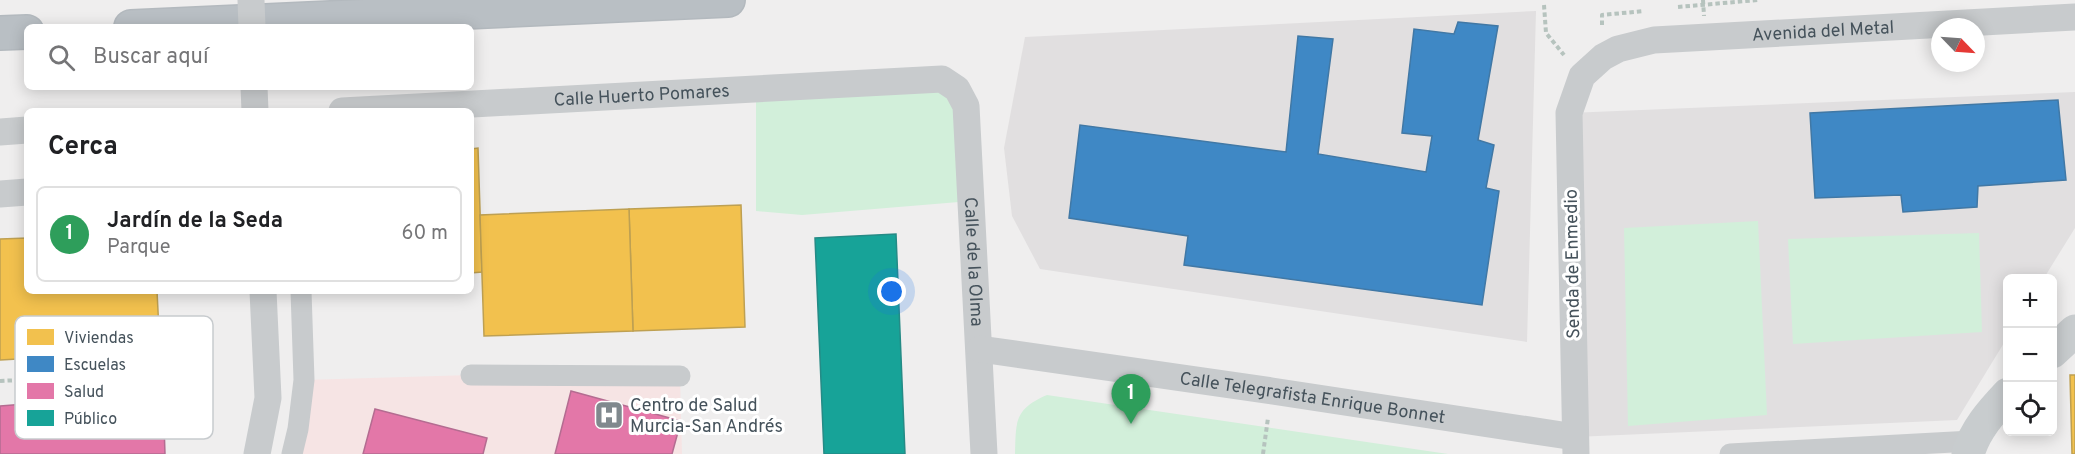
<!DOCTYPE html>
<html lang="es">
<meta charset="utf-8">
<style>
:root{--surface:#fff;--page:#f2f2f2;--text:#202124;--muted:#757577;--line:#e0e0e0;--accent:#2563eb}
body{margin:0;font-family:Overpass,sans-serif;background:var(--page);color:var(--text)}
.controls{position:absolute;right:18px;bottom:18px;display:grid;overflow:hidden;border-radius:9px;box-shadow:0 3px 15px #0003}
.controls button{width:54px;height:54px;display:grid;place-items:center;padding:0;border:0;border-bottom:2px solid var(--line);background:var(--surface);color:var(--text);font:30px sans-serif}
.compass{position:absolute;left:1931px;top:18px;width:54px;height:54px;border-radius:50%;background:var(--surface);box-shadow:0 3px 15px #0003;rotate:115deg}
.you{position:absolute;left:892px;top:292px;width:21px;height:21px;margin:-15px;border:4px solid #fff;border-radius:50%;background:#1a73e8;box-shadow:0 0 0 9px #1a73e833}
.badge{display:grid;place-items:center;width:39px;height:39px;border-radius:50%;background:var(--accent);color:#fff;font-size:20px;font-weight:700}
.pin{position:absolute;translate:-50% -50px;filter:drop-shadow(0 2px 3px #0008)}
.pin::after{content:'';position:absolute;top:32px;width:21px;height:18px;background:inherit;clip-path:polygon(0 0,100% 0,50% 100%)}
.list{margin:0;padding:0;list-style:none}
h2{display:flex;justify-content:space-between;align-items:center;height:78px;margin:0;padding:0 24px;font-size:26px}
h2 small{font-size:20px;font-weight:400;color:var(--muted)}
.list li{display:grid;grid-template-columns:39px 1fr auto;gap:18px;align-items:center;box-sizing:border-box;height:96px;margin:0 12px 12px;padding:0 12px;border:2px solid var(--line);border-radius:9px}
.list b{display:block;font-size:22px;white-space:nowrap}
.list p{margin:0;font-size:20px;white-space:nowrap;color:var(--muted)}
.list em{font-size:20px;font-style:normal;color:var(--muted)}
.icon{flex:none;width:33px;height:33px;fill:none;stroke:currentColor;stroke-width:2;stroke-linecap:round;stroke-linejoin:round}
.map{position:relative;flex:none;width:2075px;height:454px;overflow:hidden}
.search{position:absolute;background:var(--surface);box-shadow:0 3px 15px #0003;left:24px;top:24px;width:450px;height:66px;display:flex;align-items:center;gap:15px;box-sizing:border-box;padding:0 21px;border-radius:9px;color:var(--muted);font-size:22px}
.panel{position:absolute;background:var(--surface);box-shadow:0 3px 15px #0003;left:24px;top:108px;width:450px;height:186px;border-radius:9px}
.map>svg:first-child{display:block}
.education{fill:#e1dfe0}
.medical{fill:#f6e4e4}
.green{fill:#d2efda}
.homes{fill:#f2c14e;stroke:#bea052;stroke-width:1.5}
.schools{fill:#3f88c5;stroke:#4178a5;stroke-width:1.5}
.health{fill:#e377a8;stroke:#b46c91;stroke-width:1.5}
.public{fill:#17a398;stroke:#258b86;stroke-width:1.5}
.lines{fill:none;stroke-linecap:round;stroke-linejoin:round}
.motorway-casing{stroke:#b3b9be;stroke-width:36}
.path{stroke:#b6c3be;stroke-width:4;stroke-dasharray:4.5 3;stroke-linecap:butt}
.pedestrian{stroke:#c8cbcd;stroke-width:21}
.minor{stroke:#c8cbcd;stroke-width:27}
.secondary{stroke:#c8ccce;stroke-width:33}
.motorway{stroke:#b9bfc4;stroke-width:33}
.path-bridge{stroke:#b6c3be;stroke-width:4;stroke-dasharray:4.5 3;stroke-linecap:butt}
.minor-bridge{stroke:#c8cbcd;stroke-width:27}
.labels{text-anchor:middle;stroke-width:6;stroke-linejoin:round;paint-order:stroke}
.street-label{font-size:18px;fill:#45525b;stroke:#fff}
.poi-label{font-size:18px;fill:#45525b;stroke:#fff;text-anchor:start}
.key{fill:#fff;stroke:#c7cbce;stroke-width:1.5}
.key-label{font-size:16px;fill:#45525b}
</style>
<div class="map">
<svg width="2075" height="454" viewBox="0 0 2075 454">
<rect width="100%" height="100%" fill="#efeeee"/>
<!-- education -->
<g class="education">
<path d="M1536,11L1527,342L1040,269L1012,216L1004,148L1025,37Z"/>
<path d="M2075,92V228L2044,278H2008L2007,338L1957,420L1575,437L1569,113Z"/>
</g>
<!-- medical -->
<path class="medical" d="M471,375L680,376L682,454H292L304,380Z"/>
<!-- green -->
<g class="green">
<path d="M756,89H957L971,201L802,215L756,211Z"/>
<path d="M1758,221L1767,415L1628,426L1624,228Z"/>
<path d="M1979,233L1982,332L1793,344L1788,239Z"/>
<path d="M1047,395L1448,454H1015C1016,422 1014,409 1047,395Z"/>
</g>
<!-- homes -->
<g class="homes">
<path d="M478,148L482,272L471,273V149Z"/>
<path d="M741,205L745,327L633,331L629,209Z"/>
<path d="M629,209L633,331L484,336L480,215Z"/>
<path d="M27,238V291H157L160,351L0,360V239Z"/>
<path d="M2070,375H2075V454H2072Z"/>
</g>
<!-- schools -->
<g class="schools">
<path d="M1458,22L1498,26L1478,140L1494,145L1486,188L1499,191L1482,305L1184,265L1188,236L1069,218L1080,125L1286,152L1298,36L1333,39L1318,154L1426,172L1432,136L1402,133L1414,29L1454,34Z"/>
<path d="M2058,100L2066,180L1978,186L1977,207L1903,212L1901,195L1815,198L1810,113Z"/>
</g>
<!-- health -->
<g class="health">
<path d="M571,391L681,421L672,454H555Z"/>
<path d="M163,393L165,454H0V406Z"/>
<path d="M375,409L487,438L483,454H363Z"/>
</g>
<!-- public -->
<path class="public" d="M896,234L905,454H824L815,238Z"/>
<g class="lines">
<!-- motorway casing -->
<g class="motorway-casing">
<g id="motorway">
<path d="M131,27L728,0"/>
<path d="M0,33L27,32"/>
</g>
</g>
<!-- path -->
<g class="path">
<path d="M1544,5L1546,33L1564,55"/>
<path d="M1678,7L1758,0"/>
<path d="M1602,25V15L1644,11"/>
<path d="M0,381L156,373"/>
<path d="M1263,454L1268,418"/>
</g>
<!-- pedestrian -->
<g class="pedestrian">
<path d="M471,375L680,376"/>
<path d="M292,454L298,429L304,380L301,291"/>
<path d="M1730,454L1972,441"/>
</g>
<!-- minor -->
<g class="minor">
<path d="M254,87L255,111"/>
<path id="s1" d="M342,111L942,79L957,89L966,106L984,454"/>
<path d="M0,132L27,130"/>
<path d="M0,194L27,192"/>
<path id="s2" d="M980,349L1272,391L1575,437"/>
<path d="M257,454L268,398L263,291"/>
<path id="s3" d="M1576,454L1569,113L1582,76L1603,57L1618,49L1654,40L2075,17"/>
</g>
<!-- secondary -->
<g class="secondary">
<path d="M2052,352L2075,331"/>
<path d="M1968,454C1975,430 1991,412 2008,394"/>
</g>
<!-- motorway -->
<use href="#motorway" class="motorway"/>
<!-- path-bridge -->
<path class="path-bridge" d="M1703,0L1704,16"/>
<!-- minor-bridge -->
<path class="minor-bridge" d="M251,0L252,27"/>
</g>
<!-- icons -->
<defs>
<g id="hospital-square" transform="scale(1.5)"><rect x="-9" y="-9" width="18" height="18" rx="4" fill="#80898e" stroke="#fff"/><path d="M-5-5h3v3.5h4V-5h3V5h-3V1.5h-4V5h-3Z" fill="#fff"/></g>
</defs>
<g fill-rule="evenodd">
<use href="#hospital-square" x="609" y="415"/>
</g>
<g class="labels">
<!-- street labels -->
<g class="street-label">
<text dy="6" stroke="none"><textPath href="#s3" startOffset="632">Avenida del Metal</textPath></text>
<text dy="6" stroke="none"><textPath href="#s1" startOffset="300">Calle Huerto Pomares</textPath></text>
<text dy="6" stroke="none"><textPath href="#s1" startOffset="794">Calle de la Olma</textPath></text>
<text transform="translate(1572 264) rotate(-91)" y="6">Senda de Enmedio</text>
<text dy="6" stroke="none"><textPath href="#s2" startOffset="336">Calle Telegrafista Enrique Bonnet</textPath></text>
</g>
<!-- poi labels -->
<g class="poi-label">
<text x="630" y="411">Centro de Salud<tspan x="630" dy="21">Murcia-San Andrés</tspan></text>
</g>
</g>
<!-- legend -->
<rect x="15" y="316" width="198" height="123" rx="9" class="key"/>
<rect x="27" y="329" width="27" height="16" fill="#f2c14e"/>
<rect x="27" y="356" width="27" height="16" fill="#3f88c5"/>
<rect x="27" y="383" width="27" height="16" fill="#e377a8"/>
<rect x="27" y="410" width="27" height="16" fill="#17a398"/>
<g class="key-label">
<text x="64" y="343">Viviendas</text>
<text x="64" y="370">Escuelas</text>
<text x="64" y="397">Salud</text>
<text x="64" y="424">Público</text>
</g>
</svg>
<div class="controls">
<button>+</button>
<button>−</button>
<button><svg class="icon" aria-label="locate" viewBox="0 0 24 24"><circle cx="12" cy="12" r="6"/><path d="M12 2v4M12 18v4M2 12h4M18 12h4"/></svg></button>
</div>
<svg class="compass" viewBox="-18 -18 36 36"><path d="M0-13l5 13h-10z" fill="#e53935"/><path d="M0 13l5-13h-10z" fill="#757577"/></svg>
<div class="you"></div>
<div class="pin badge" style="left:1131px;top:424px;background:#2e9e5b">1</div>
<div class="search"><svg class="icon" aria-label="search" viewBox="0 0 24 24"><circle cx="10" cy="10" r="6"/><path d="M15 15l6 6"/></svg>Buscar aquí</div>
<section class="panel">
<h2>Cerca<small></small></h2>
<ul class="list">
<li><span class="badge" style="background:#2e9e5b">1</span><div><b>Jardín de la Seda</b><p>Parque</p></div><em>60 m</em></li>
</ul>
</section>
</div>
